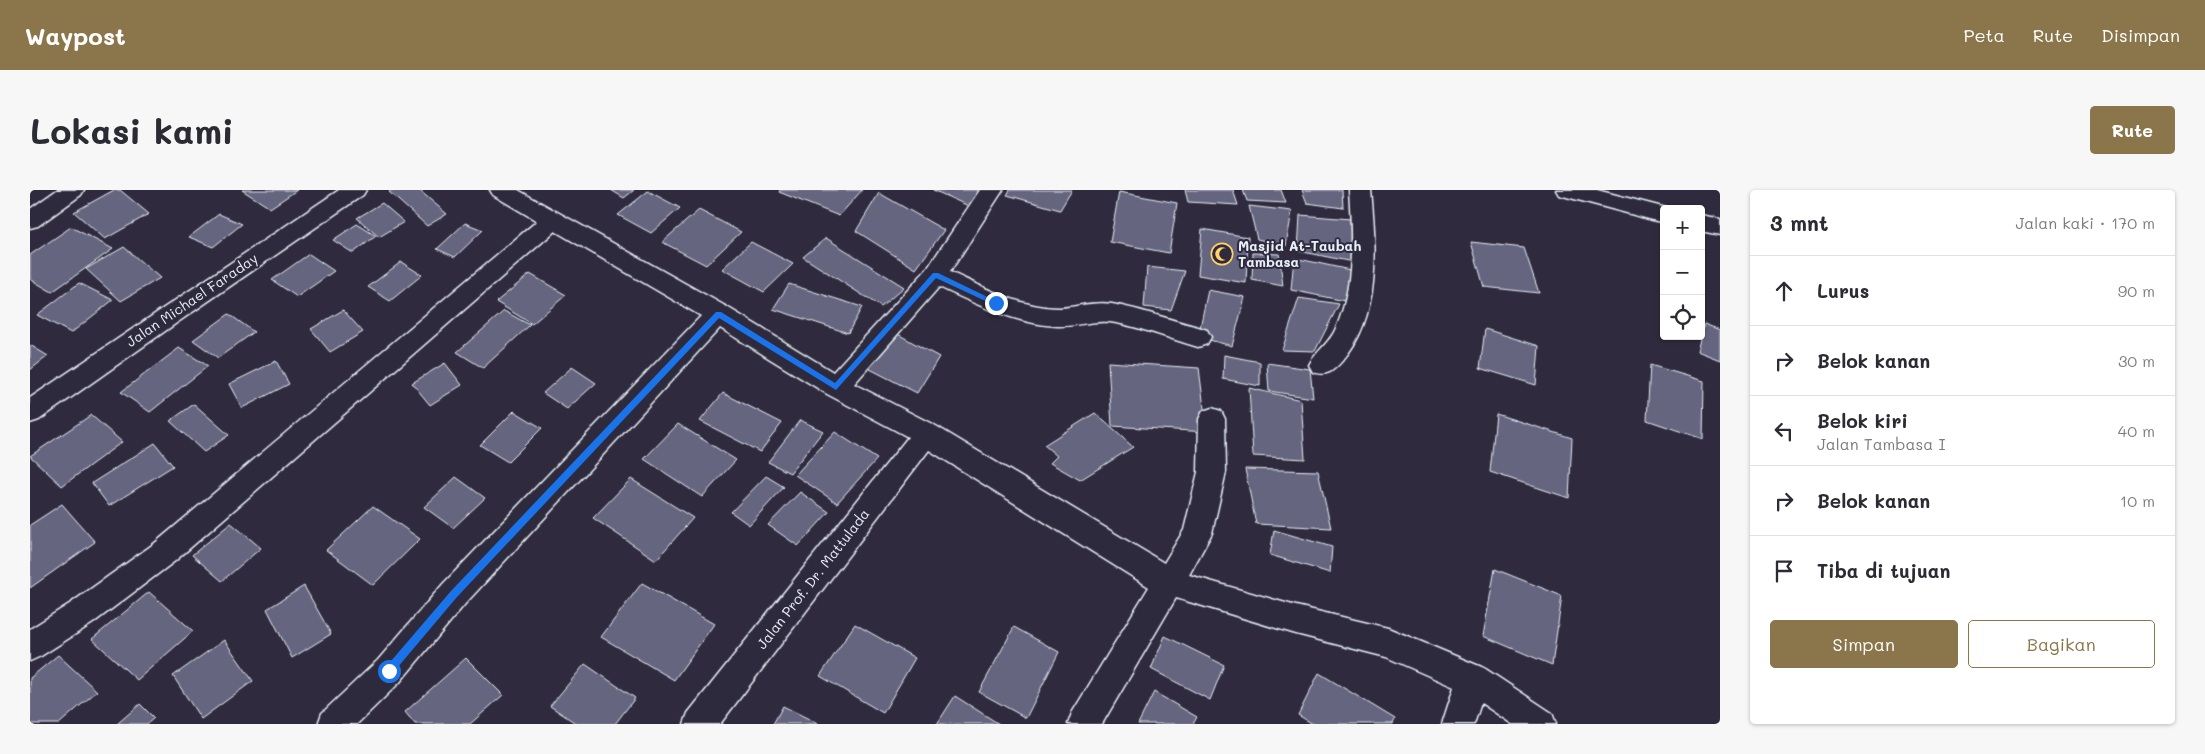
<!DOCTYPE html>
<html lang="id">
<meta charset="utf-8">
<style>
:root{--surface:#fff;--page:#f7f7f7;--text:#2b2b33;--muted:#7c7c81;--line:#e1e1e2;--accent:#8a764a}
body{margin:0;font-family:Mali,sans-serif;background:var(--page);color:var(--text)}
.controls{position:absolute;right:15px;top:15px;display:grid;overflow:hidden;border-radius:5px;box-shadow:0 1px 4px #0004}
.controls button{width:45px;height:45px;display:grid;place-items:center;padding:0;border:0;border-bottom:1px solid var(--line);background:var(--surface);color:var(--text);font:25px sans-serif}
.stop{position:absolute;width:15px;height:15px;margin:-11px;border:4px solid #1a73e8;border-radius:50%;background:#fff}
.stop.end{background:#1a73e8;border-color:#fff;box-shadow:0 1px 5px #0008}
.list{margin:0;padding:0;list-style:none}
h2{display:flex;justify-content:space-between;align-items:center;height:65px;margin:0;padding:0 20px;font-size:21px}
h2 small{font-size:16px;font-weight:400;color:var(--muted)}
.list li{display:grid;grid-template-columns:32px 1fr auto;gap:15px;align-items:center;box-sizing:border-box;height:70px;padding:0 20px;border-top:1px solid var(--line)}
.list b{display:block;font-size:19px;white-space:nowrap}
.list p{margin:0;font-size:16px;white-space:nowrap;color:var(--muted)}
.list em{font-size:16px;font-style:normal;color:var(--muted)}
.actions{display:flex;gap:10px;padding:15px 20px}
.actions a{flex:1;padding:11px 0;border:1px solid var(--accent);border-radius:5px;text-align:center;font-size:18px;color:var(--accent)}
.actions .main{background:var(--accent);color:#fff}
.icon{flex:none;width:28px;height:28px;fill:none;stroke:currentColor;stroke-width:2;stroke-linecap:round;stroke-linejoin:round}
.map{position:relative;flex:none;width:1690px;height:534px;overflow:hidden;border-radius:5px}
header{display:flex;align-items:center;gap:30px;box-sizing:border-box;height:70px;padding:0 25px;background:var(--accent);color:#fff}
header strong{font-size:24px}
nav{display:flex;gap:28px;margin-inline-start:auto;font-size:18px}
.intro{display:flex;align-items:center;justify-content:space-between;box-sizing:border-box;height:120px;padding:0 30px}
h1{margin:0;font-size:35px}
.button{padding:12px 22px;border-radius:5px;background:var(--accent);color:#fff;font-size:18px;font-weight:700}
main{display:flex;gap:30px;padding:0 30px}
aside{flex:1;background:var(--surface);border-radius:5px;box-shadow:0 1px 4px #0004}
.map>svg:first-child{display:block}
.building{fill:#65657f;stroke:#e8f1f8}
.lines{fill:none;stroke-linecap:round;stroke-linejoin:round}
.minor-casing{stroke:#e8f1f8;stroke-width:3}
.minor{fill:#2f2a3d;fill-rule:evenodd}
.route{fill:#1a73e8}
.labels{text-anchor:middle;stroke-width:4;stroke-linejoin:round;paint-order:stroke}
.poi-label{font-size:14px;font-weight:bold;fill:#e8f1f8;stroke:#2f2a3d;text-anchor:start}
.street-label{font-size:14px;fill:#e8f1f8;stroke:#2f2a3d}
</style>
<header>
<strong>Waypost</strong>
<nav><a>Peta</a><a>Rute</a><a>Disimpan</a></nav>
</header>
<div class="intro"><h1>Lokasi kami</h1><a class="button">Rute</a></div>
<main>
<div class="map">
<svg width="1690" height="534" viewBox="0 0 1690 534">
<rect width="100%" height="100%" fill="#2f2a3d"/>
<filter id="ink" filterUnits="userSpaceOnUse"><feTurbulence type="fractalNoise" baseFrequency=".02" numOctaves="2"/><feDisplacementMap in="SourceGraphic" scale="10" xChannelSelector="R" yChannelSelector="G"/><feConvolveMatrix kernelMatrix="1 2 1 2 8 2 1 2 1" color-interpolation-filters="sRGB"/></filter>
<g filter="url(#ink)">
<!-- building -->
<g class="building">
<path d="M84,0H90L119,24L75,49L44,22Z"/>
<path d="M212,0H267L240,18Z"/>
<path d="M362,0H389L417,24L397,36L359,2Z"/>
<path d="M581,0H604L594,8Z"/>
<path d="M750,0H832L809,26L749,2Z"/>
<path d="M903,0H958L943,18Z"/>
<path d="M980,0H1042L1030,20L977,5Z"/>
<path d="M1155,0H1203L1208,15L1158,12Z"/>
<path d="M1213,0H1251L1256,13L1217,11Z"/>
<path d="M1272,0H1312L1313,18L1277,13Z"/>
<path d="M618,1L650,18L621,43L588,25Z"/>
<path d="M1089,2L1147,13L1139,63L1080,52Z"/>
<path d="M849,3L914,40L886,79L826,41Z"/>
<path d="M352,13L374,32L349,47L327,28Z"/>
<path d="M1219,16L1262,21L1256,56L1227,49Z"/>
<path d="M669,20L711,42L676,75L632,52Z"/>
<path d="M189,24L212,34L183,57L159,47Z"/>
<path d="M1270,25L1321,29L1323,72L1268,61Z"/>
<path d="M435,33L453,40L425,67L407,59Z"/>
<path d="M327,34L346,46L323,63L303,50Z"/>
<path d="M41,37L83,59L22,102L0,89V65Z"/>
<path d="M1172,39L1218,47L1216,93L1168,85Z"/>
<path d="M796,48L874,97L851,117L773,67Z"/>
<path d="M721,52L763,74L734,102L692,79Z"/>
<path d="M1441,52L1494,58L1509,103L1454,97Z"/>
<path d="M94,57L130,88L91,111L56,79Z"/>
<path d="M1223,63L1249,64L1253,96L1222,90Z"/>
<path d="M279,64L304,81L267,107L242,90Z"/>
<path d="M1264,68L1320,80L1315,111L1261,100Z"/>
<path d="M371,72L392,85L360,111L338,97Z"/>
<path d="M1117,77L1155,81L1141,120L1114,117Z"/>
<path d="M500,84L536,105L502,134L466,112Z"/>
<path d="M49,93L83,110L41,143L7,125Z"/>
<path d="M759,94L832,117L818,143L743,119Z"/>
<path d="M1178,100L1215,107L1202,156L1168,147Z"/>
<path d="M1269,108L1309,114L1285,161L1252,160Z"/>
<path d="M313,120L333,142L300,162L281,139Z"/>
<path d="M474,121L500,135L453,178L427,162Z"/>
<path d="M199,124L224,142L188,168L163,150Z"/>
<path d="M1674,134L1690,140V170L1667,161Z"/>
<path d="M1455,139L1509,156L1506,195L1450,178Z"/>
<path d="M864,142L909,167L887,203L836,177Z"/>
<path d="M0,155L18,166L0,180Z"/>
<path d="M149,158L178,176L120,222L91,202Z"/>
<path d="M1194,165L1230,172V196L1193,189Z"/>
<path d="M246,171L259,194L212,218L199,194Z"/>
<path d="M1078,172L1169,178L1177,242L1082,236Z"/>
<path d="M415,173L432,195L400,215L382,193Z"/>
<path d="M1237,173L1280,179L1283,208L1239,201Z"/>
<path d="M1620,175L1674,191L1673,249L1617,230Z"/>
<path d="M542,177L566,193L537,219L513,203Z"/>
<path d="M1219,198L1271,210L1275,269L1223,266Z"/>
<path d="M693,203L752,233L730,262L670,231Z"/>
<path d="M164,214L199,245L174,262L140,231Z"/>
<path d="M484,221L512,238L478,272L450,255Z"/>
<path d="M1065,223L1103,257L1050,290L1020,273L1027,266L1014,255Z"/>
<path d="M1466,224L1542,248L1539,308L1460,282Z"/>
<path d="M61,225L92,252L32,296L0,266Z"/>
<path d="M770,230L793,241L760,283L738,272Z"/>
<path d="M648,234L706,270L672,307L614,269Z"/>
<path d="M805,242L847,269L807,313L765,285Z"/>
<path d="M125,253L143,276L79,316L62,293Z"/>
<path d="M1215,279L1288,281L1301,338L1226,334Z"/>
<path d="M736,286L754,297L719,335L701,322Z"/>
<path d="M426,287L455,308L423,338L394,317Z"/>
<path d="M601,289L663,328L626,370L563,328Z"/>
<path d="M770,302L799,322L768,356L738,335Z"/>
<path d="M32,314L65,352L0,398V335Z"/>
<path d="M343,316L390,349L343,395L296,360Z"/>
<path d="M201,333L231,358L192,391L162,365Z"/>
<path d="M1244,340L1302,357L1300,383L1240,365Z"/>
<path d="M1465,379L1532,406L1522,475L1453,446Z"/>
<path d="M612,393L684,434L644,490L571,447Z"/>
<path d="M274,396L301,444L262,468L237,419Z"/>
<path d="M119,402L163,441L107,490L62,449Z"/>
<path d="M825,434L885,468L853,523L790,486Z"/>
<path d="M984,437L1029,462L996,528L949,502Z"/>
<path d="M1135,446L1194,475L1180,510L1121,479Z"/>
<path d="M194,450L223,491L171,529L143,486Z"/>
<path d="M28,465L67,501L29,534H0V488Z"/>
<path d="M436,468L473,505L440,534H385L375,522Z"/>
<path d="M555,474L605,508L585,534H547L520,516Z"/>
<path d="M1289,483L1365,529L1363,534H1283L1268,525Z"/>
<path d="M1124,502L1167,527L1163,534H1108Z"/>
<path d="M925,506L969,534H907Z"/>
<path d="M110,514L124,528L117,534H87Z"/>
<path d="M753,516L789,534H743Z"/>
</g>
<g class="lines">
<!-- minor casing -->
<g class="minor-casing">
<g id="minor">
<path d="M27,0H54L51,5L8,36L0,38V19Z"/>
<path d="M309,0H336L333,5L148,132L9,230L0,233V208Z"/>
<path d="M460,0H488L697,117L803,182L897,79L950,0H973L920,82C953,97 991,118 1029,118C1047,117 1064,111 1082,114C1111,119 1140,130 1168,137L1177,140L1181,147L1177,154L1168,157C1143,150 1105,135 1080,132C1062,130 1045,137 1027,136C985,134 946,114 909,97L824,194L906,236L1134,373L1154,340L1168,282L1169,229L1173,221L1182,218L1191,221L1195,229L1196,282L1182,343L1159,385L1266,416L1358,438L1454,478L1522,523L1526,534H1482L1451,513L1444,534H1412L1424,497L1356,467L1266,444L1146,408L1072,534H1038L1042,523L1119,397L899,260L690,534H654L658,523L878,247L797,204L690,138L435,414L370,492L327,534H288L292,523L348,470L413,394L671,126L525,41L145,371L63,433L11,466L0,471V439L41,413L125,353L507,31L463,5Z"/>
<path d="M1319,0H1341C1346,55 1352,126 1312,171C1303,181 1297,187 1283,182L1279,175C1286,161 1300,153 1306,138C1325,95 1322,45 1319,0Z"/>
<path d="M1526,0H1567L1640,19H1634V33L1529,5Z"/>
<path d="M1671,25L1690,29V45L1671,41Z"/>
</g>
</g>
<!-- minor -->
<use href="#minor" class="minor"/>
</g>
</g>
<!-- route -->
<path class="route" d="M903,83H908L970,113L964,115L906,88L806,200L689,128L427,407L362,484H355V478L421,401L686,122H691L805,193Z"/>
<!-- icons -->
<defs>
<g id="mosque-ring" transform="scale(1.125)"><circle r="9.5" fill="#2f2a3d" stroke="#ffd166" stroke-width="1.5"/><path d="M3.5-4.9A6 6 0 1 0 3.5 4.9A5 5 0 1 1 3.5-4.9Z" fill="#ffd166"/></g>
</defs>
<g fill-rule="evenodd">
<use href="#mosque-ring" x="1192" y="64"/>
</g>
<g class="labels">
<!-- poi labels -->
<g class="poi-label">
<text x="1208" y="61">Masjid At-Taubah<tspan x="1208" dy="16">Tambasa</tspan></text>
</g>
<!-- street labels -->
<g class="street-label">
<text transform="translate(162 110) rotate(-34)" y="5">Jalan Michael Faraday</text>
<text transform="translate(783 389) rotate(-52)" y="5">Jalan Prof. Dr. Mattulada</text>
</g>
</g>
</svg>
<div class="controls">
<button>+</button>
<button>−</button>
<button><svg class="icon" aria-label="locate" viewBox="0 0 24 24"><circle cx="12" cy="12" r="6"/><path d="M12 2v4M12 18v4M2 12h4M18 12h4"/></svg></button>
</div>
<div class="stop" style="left:359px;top:481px"></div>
<div class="stop end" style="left:966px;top:113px"></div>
</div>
<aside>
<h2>3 mnt<small>Jalan kaki · 170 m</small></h2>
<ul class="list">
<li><svg class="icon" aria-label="ahead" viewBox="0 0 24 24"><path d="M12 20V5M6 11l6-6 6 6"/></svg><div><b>Lurus</b></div><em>90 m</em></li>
<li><svg class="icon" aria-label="right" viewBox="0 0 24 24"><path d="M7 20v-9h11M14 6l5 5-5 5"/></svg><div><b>Belok kanan</b></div><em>30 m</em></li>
<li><svg class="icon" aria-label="left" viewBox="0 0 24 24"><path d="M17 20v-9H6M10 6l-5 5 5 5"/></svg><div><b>Belok kiri</b><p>Jalan Tambasa I</p></div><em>40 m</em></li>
<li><svg class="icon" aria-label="right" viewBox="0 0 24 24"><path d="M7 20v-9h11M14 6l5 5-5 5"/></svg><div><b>Belok kanan</b></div><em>10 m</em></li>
<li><svg class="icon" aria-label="arrive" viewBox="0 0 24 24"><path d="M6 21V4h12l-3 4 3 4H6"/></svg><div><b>Tiba di tujuan</b></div></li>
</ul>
<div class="actions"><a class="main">Simpan</a><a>Bagikan</a></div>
</aside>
</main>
